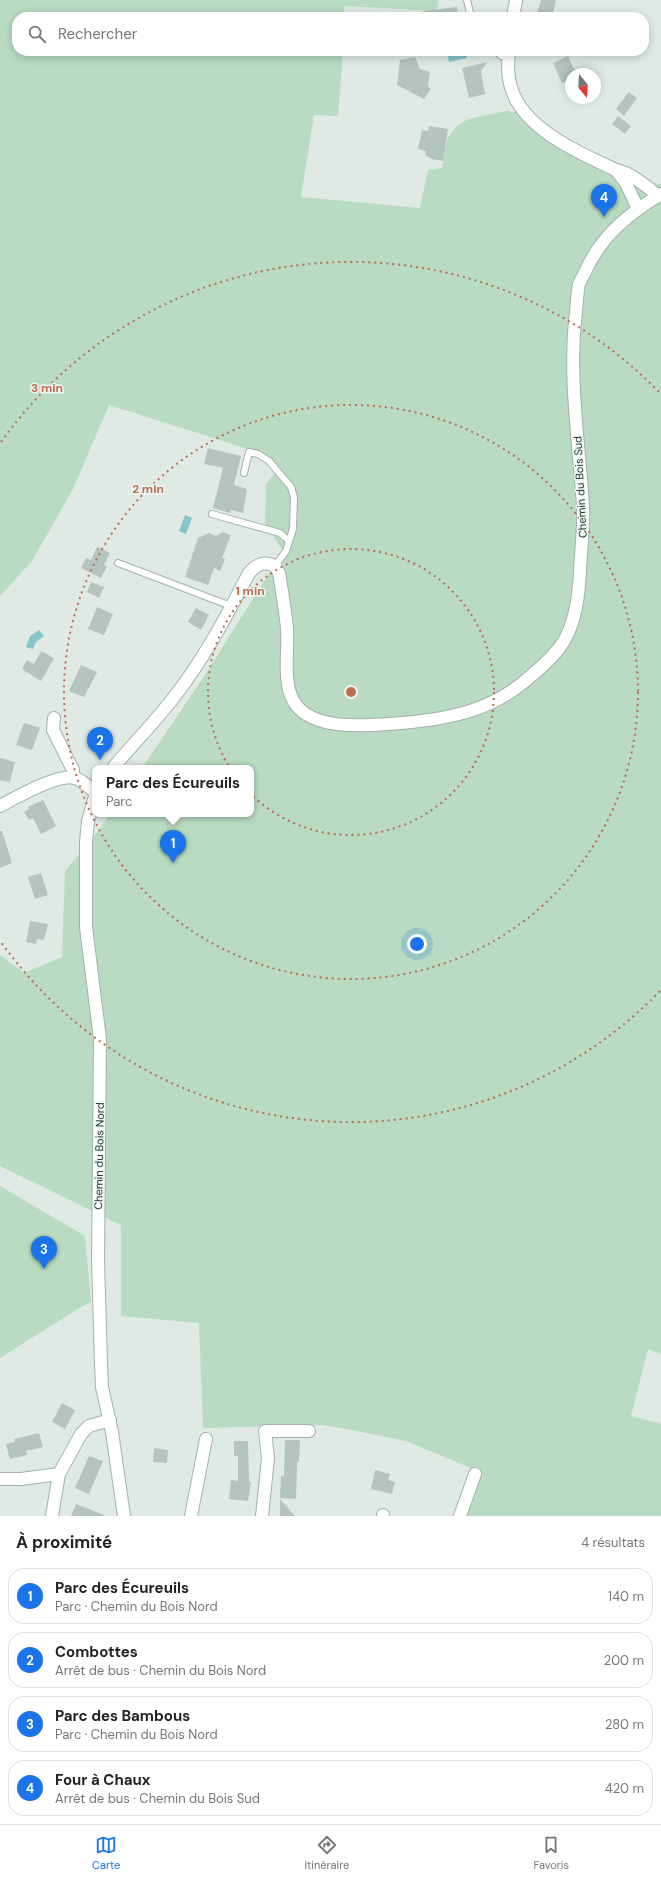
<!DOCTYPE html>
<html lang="fr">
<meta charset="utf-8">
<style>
:root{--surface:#fff;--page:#f2f2f2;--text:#222;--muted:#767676;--line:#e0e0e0;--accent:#1a73e8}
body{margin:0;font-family:"DM Sans",sans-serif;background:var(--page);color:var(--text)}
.compass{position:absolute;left:565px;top:68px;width:36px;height:36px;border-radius:50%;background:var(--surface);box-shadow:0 2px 10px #0003;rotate:162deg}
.you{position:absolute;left:417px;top:944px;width:14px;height:14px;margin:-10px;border:3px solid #fff;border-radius:50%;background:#1a73e8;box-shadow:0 0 0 6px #1a73e833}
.badge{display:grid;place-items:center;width:26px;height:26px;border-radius:50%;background:var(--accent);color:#fff;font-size:13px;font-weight:700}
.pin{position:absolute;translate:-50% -33px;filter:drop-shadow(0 1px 2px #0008)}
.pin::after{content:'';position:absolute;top:21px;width:14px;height:12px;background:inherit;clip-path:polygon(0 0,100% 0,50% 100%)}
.popup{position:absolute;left:92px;top:765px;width:162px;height:52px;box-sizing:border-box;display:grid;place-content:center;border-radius:8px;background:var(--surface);filter:drop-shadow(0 1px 3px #0005);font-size:13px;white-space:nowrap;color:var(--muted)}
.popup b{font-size:15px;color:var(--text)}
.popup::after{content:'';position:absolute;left:50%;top:100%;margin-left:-8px;border:8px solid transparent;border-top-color:var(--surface)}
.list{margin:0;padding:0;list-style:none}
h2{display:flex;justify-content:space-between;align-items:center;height:52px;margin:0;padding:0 16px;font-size:17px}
h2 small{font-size:13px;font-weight:400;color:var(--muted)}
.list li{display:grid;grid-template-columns:26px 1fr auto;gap:12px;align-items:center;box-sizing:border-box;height:56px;margin:0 8px 8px;padding:0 8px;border:1px solid var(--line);border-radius:16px}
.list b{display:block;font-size:15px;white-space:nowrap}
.list p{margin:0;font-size:13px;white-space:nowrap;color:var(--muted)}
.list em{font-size:13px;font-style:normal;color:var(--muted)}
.icon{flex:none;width:22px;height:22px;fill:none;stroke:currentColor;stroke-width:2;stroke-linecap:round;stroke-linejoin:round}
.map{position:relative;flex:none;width:661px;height:1516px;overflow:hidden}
.search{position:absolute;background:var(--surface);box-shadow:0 2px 10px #0003;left:12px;right:12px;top:12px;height:44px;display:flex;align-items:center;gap:10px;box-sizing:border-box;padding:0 14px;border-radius:16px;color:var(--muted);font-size:15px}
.sheet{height:308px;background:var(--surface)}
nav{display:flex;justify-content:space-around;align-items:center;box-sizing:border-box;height:56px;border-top:1px solid var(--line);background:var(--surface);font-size:11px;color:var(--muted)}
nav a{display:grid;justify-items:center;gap:2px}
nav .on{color:var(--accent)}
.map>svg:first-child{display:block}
.green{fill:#b8dbc1}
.water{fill:#88c3ce}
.building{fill:#b4c4be}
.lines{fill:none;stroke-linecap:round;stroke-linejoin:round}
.service-casing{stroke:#a2b1ac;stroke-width:8}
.minor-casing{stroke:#a2b1ac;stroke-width:14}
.tertiary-casing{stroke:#a2b1ac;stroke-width:14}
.service{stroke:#fff;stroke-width:6}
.minor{stroke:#fff;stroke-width:12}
.tertiary{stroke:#fff;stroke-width:12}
.ring{fill:none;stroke:#bb6d50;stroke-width:2;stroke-dasharray:2 4}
.labels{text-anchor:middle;stroke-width:3;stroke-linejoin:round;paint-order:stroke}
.street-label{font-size:11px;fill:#213933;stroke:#eff7f3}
.centre{fill:#bb6d50;stroke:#eff7f3;stroke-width:2}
.ring-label{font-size:12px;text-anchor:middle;font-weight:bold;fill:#bb6d50;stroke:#eff7f3;stroke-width:3;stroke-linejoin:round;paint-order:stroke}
</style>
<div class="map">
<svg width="661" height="1516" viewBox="0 0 661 1516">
<rect width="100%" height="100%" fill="#dfeae5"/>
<!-- green -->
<g class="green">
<path d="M0,0H438L437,11L344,6V17H17V51H343L338,116L314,115L301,197L420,208L428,170L442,168L447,139L457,126L468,119L506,111L516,112L542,123L586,152L644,182L661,184V1354L648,1349L631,1416L661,1424V1516H461L473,1469L406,1441L347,1429L322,1425L203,1428L199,1323L121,1316V1225L0,1166V955L24,973L62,957L65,871L99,830L110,814H251V768H142L207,672L283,551L265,524L266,484L279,468L267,455L109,405L73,489L32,561L0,596Z"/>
<path d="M0,1186L85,1236L91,1302L76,1310L0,1358Z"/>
</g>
<!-- water -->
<g class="water">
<path d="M457,51H466L467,58L449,62L447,53Z"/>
<path d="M185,515L192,518L186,534L179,531Z"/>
<path d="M39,630L44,636L36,642L33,649L26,647L30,636Z"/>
</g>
<!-- building -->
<g class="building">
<path d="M541,0H556L552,17H536Z"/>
<path d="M457,7L458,17H423V11Z"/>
<path d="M568,56L576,74H571V79L562,83L553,63Z"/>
<path d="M415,57L420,69L430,72L428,86L431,89L424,99L397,85L400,60Z"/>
<path d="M487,62L481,71L485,94L469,98L462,68Z"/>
<path d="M629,92L637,98L624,116L616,109Z"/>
<path d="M618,116L631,126L625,134L612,124Z"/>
<path d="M429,126L448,129L443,161L432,159L425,155L426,151L418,149L422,130L428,131Z"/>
<path d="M208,448L241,456L234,485L247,489L243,513L231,510L230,513L213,508L223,468L204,464Z"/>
<path d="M223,532L231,535L222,558L225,559L220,571L214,568L208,585L185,577L198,538L209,533L216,536Z"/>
<path d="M97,547L110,553L104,565L107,566L101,578L81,568L86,558L91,560Z"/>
<path d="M91,582L104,587L99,598L87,592Z"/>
<path d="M97,607L113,614L104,635L88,629Z"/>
<path d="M196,608L209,615L201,630L188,622Z"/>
<path d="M41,651L54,658L41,681L22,669L27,660L34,664Z"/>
<path d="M81,665L97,672L84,697L69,691Z"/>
<path d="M24,723L40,728L32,750L16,745Z"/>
<path d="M0,758L15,762L10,782L0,780Z"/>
<path d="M43,800L56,826L41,834L33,818L29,820L24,812L29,809L28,807Z"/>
<path d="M0,831H2L12,863L0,868Z"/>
<path d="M41,873L48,895L35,899L28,877Z"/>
<path d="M30,921L48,924L44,940L37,939L36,944L26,942Z"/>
<path d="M62,1403L75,1410L65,1429L52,1422Z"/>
<path d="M39,1433L43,1447L26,1451L27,1455L10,1459L6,1444L15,1442L14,1439Z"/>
<path d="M285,1440H300L299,1462H297L296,1499L280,1498L281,1476H284Z"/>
<path d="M234,1441H248L249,1482H251L248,1501L229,1499L231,1480L238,1481V1456H234Z"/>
<path d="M154,1448L168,1450L167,1463L153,1462Z"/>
<path d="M89,1456L103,1461L89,1494L75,1488Z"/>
<path d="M375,1470L390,1474L388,1480L395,1482L392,1494L371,1489Z"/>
<path d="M280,1499L295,1516H280Z"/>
<path d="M76,1504L104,1515V1516H71Z"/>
</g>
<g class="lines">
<!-- service casing -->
<g class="service-casing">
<g id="service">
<path d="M467,0L471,17"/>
<path d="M496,51L501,56H509"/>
<path d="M244,473L249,452L258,454L269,461L291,487L294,497L293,529L286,551L275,566"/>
<path d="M212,514L280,533L289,541"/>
<path d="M118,563L231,606"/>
</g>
</g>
<!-- minor casing -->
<g class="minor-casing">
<g id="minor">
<path d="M513,17L516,0"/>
<path d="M509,51C508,63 507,75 511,87C522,128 579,153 614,169C618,171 624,172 628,174C639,180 649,188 658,196"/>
<path d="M616,170L626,183L638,209"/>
<path d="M54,718L53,730L73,770V777"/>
<path d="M0,806C15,798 58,773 75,778C82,780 88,787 95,792"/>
<path d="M0,1479H21L59,1474"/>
<path d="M52,1516L59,1474L81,1434L89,1426L110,1420"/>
<path d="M191,1516L206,1439"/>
<path d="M262,1516L268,1458L265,1431H309"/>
<path d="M383,1516V1515"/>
<path d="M460,1516L475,1474"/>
</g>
</g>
<!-- tertiary casing -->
<g class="tertiary-casing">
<g id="tertiary">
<path d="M113,768C132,745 153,724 171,701C203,661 226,617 249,573C257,564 264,561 275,566L279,573C282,591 285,609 287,628C289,650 281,685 296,705C317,732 370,725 401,723C451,719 494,710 532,675C543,666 556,654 564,641C576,620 579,595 580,570C581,549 584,527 583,506C579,441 568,376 576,312C577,303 577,293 579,284C581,279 585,273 587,268C603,234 630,213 661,194"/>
<path d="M95,796L88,821L86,842V927L100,1039L98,1260L101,1364L102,1387L112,1432L124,1516"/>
</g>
</g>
<!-- service -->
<use href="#service" class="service"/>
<!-- minor -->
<use href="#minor" class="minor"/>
<!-- tertiary -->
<use href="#tertiary" class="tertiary"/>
</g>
<!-- distance rings -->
<g class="ring">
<circle cx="351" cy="692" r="143"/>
<circle cx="351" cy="692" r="287"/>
<path d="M660 991A430 430 0 0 1 1 942M1 442A430 430 0 0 1 660 393"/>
</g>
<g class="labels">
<!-- street labels -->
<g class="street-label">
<text transform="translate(580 487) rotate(-93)" y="4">Chemin du Bois Sud</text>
<text transform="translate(99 1156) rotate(-89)" y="4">Chemin du Bois Nord</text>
</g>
</g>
<circle cx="351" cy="692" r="6" class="centre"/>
<g class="ring-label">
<text x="47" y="392">3 min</text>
<text x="148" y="493">2 min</text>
<text x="250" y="595">1 min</text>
</g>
</svg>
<svg class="compass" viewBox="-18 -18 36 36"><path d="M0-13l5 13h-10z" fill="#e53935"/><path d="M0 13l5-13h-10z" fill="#767676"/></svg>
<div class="you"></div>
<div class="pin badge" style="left:173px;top:863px">1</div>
<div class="popup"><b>Parc des Écureuils</b>Parc</div>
<div class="pin badge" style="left:100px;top:760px">2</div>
<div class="pin badge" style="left:44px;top:1269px">3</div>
<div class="pin badge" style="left:604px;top:217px">4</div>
<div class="search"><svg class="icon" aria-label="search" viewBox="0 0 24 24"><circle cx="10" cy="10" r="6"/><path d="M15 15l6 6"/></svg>Rechercher</div>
</div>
<section class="sheet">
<h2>À proximité<small>4 résultats</small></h2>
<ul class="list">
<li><span class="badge">1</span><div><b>Parc des Écureuils</b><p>Parc · Chemin du Bois Nord</p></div><em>140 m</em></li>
<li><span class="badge">2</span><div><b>Combottes</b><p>Arrêt de bus · Chemin du Bois Nord</p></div><em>200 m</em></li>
<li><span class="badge">3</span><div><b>Parc des Bambous</b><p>Parc · Chemin du Bois Nord</p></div><em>280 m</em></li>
<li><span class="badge">4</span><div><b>Four à Chaux</b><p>Arrêt de bus · Chemin du Bois Sud</p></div><em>420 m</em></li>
</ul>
</section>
<nav>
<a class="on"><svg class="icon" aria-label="map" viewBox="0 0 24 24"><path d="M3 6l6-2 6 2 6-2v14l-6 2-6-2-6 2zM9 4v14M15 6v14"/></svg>Carte</a>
<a><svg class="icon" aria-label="directions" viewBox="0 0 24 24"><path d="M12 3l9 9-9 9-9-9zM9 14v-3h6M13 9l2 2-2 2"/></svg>Itinéraire</a>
<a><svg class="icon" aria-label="saved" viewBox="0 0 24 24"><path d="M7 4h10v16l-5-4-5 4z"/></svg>Favoris</a>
</nav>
